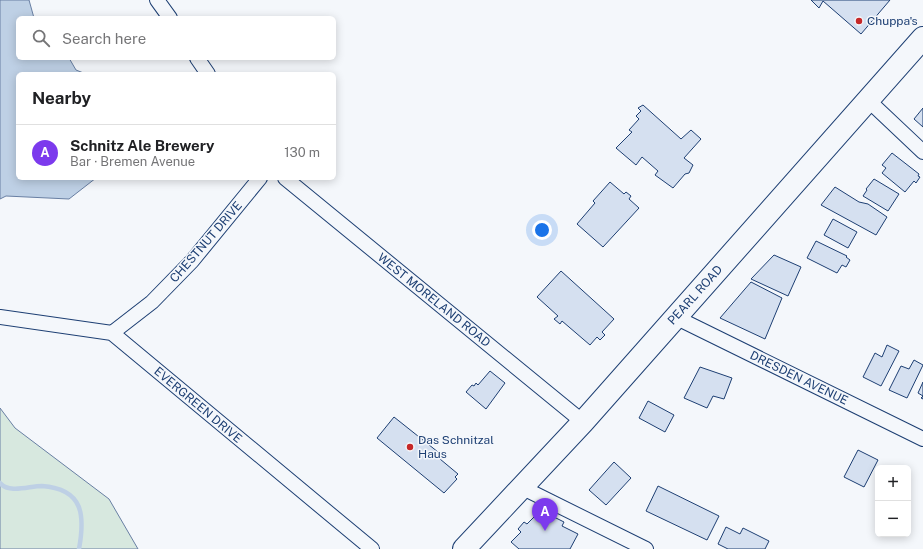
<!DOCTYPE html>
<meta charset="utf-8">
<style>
:root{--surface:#fff;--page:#f6f6f6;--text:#202124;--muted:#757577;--line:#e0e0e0;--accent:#7c3aed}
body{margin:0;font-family:"Public Sans",sans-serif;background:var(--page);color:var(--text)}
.controls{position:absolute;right:12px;bottom:12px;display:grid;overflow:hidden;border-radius:6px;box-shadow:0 2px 10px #0003}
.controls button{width:36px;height:36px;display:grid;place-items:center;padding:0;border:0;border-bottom:1px solid var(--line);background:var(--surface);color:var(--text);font:20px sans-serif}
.you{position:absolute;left:542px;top:230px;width:14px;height:14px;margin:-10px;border:3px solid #fff;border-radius:50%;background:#1a73e8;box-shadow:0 0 0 6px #1a73e833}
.badge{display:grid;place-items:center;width:26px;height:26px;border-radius:50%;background:var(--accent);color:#fff;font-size:13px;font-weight:700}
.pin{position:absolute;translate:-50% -33px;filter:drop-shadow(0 1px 2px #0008)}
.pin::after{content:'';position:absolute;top:21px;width:14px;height:12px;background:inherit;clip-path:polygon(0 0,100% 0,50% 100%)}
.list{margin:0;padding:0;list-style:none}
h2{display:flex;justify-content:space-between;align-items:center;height:52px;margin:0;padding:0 16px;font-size:17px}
h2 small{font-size:13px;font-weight:400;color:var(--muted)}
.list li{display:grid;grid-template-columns:26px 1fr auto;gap:12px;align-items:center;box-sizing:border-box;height:56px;padding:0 16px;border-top:1px solid var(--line)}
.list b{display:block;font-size:15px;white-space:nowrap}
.list p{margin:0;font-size:13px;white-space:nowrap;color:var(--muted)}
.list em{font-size:13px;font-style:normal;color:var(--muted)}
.icon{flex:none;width:22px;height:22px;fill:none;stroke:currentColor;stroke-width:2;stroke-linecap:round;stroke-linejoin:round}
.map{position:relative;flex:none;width:923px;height:549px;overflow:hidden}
.search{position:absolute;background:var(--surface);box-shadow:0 2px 10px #0003;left:16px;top:16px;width:320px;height:44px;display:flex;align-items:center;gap:10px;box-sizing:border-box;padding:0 14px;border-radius:6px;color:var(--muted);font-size:15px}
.panel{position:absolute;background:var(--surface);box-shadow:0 2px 10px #0003;left:16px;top:72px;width:320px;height:108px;border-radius:6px}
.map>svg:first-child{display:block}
.green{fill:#d7e8df;stroke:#687fa3}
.water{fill:#bed0e5;stroke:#687fa3}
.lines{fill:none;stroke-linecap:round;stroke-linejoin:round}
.stream{stroke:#bed0e5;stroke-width:4.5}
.building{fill:#d5e0f0;stroke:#1d3f73}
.minor-casing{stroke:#1d3f73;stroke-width:16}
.primary-casing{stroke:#1d3f73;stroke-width:24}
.minor{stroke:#f4f7fb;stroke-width:14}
.primary{stroke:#f4f7fb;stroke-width:22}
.poi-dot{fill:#c62828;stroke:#f4f7fb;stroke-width:1.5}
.labels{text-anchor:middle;stroke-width:3;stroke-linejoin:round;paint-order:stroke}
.poi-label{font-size:12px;fill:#1d3f73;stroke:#f4f7fb;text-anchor:start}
.street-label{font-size:12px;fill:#1d3f73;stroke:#f4f7fb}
</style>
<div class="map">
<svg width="923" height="549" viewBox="0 0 923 549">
<rect width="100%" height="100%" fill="#f4f7fb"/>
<!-- green -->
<path class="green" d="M0,408L15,428L109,499L138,549H0Z"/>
<!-- water -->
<path class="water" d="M0,0H29L34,18H18V58H69L76,70L86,74H18V178H96L69,199L6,196L0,199Z"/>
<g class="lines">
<!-- stream -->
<path class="stream" d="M0,483C10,494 29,486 42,486C84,489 85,516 79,549"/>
</g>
<!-- building -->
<g class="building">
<path d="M811,0H890L861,34L823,1L819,8Z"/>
<path d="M643,105L681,139L691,130L701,139L684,158L693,165L689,173L685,174L673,188L655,175L658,171L642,157L636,165L616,148L632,132L629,130L639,119L636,116L641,111L638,108Z"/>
<path d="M923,108V127L914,119Z"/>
<path d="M892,153L919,174L918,176L920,177L916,183L914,181L905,192L882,173L886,168L882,165Z"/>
<path d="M874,179L899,194L888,211L863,196L867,190L866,189Z"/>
<path d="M610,182L624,194L626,192L631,196L629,199L639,208L603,247L577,224L595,203L593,201Z"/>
<path d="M835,187L859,202L868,204L887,217L876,235L821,205Z"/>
<path d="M833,219L857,232L848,248L824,235Z"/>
<path d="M816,241L847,256L846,257L850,260L846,267L842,265L837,273L807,258Z"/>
<path d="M774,255L801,267L788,296L751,279Z"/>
<path d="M561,271L614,319L602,332L605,335L600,340L597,337L590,345L562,321L560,324L554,319L558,316L537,297Z"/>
<path d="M751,282L782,298L765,339L720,318Z"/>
<path d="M887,345L899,351L881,386L863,377L875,353L882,357Z"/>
<path d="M914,360L923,365L907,398L889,390L901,366L909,369Z"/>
<path d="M700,367L732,378L724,399L713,396L707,408L684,398Z"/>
<path d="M490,371L505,383L486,409L466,392L472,385L474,386L476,383L478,385Z"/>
<path d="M923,382V399L921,398L923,396L918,393Z"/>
<path d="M648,401L674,415L665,432L639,418Z"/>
<path d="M394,417L443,456L440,459L458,474L455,477L457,479L444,493L377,438Z"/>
<path d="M858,450L878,460L864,487L844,477Z"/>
<path d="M614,462L631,478L606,505L589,490Z"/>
<path d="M658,486L719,516L707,540L646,511Z"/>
<path d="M537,514L549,520L552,516L564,522L562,526L578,534L570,549H519L511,542L521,532L518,529L524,522L527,524Z"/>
<path d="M726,527L740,534L743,528L769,541L765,549H728L718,544Z"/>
</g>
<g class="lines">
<!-- minor casing -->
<g class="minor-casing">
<g id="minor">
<path d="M157,0L170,18"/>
<path d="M197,58L208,74"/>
<path d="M868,100L923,152"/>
<path d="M285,178L583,422"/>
<path d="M0,317L112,333L372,549"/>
<path d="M675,317L923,439"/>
<path d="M112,333L152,302L192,261L260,178"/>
<path d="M521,487L646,549"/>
</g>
</g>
<!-- primary casing -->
<g class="primary-casing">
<path id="primary" d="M464,549L583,422L923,38"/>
</g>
<!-- minor -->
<use href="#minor" class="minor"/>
<!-- primary -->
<use href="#primary" class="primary"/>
</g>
<!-- markers -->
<g class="poi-dot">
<circle cx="859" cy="21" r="4"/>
<circle cx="410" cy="447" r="4"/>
</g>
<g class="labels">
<!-- poi labels -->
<g class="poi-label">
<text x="867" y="25">Chuppa's</text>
<text x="418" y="444">Das Schnitzal<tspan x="418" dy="14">Haus</tspan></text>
</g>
<!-- street labels -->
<g class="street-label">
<text transform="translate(206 242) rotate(-49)" y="4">CHESTNUT DRIVE</text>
<text transform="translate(695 295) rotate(-48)" y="4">PEARL ROAD</text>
<text transform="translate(434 300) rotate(39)" y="4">WEST MORELAND ROAD</text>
<text transform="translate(799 378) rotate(26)" y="4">DRESDEN AVENUE</text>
<text transform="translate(198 405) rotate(40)" y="4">EVERGREEN DRIVE</text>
</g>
</g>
</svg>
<div class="controls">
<button>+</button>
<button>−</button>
</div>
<div class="you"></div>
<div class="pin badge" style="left:545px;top:531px">A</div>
<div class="search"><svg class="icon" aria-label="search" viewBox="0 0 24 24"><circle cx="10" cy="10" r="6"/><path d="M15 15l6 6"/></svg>Search here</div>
<section class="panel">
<h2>Nearby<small></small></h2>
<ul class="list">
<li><span class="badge">A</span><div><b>Schnitz Ale Brewery</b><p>Bar · Bremen Avenue</p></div><em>130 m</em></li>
</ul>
</section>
</div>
